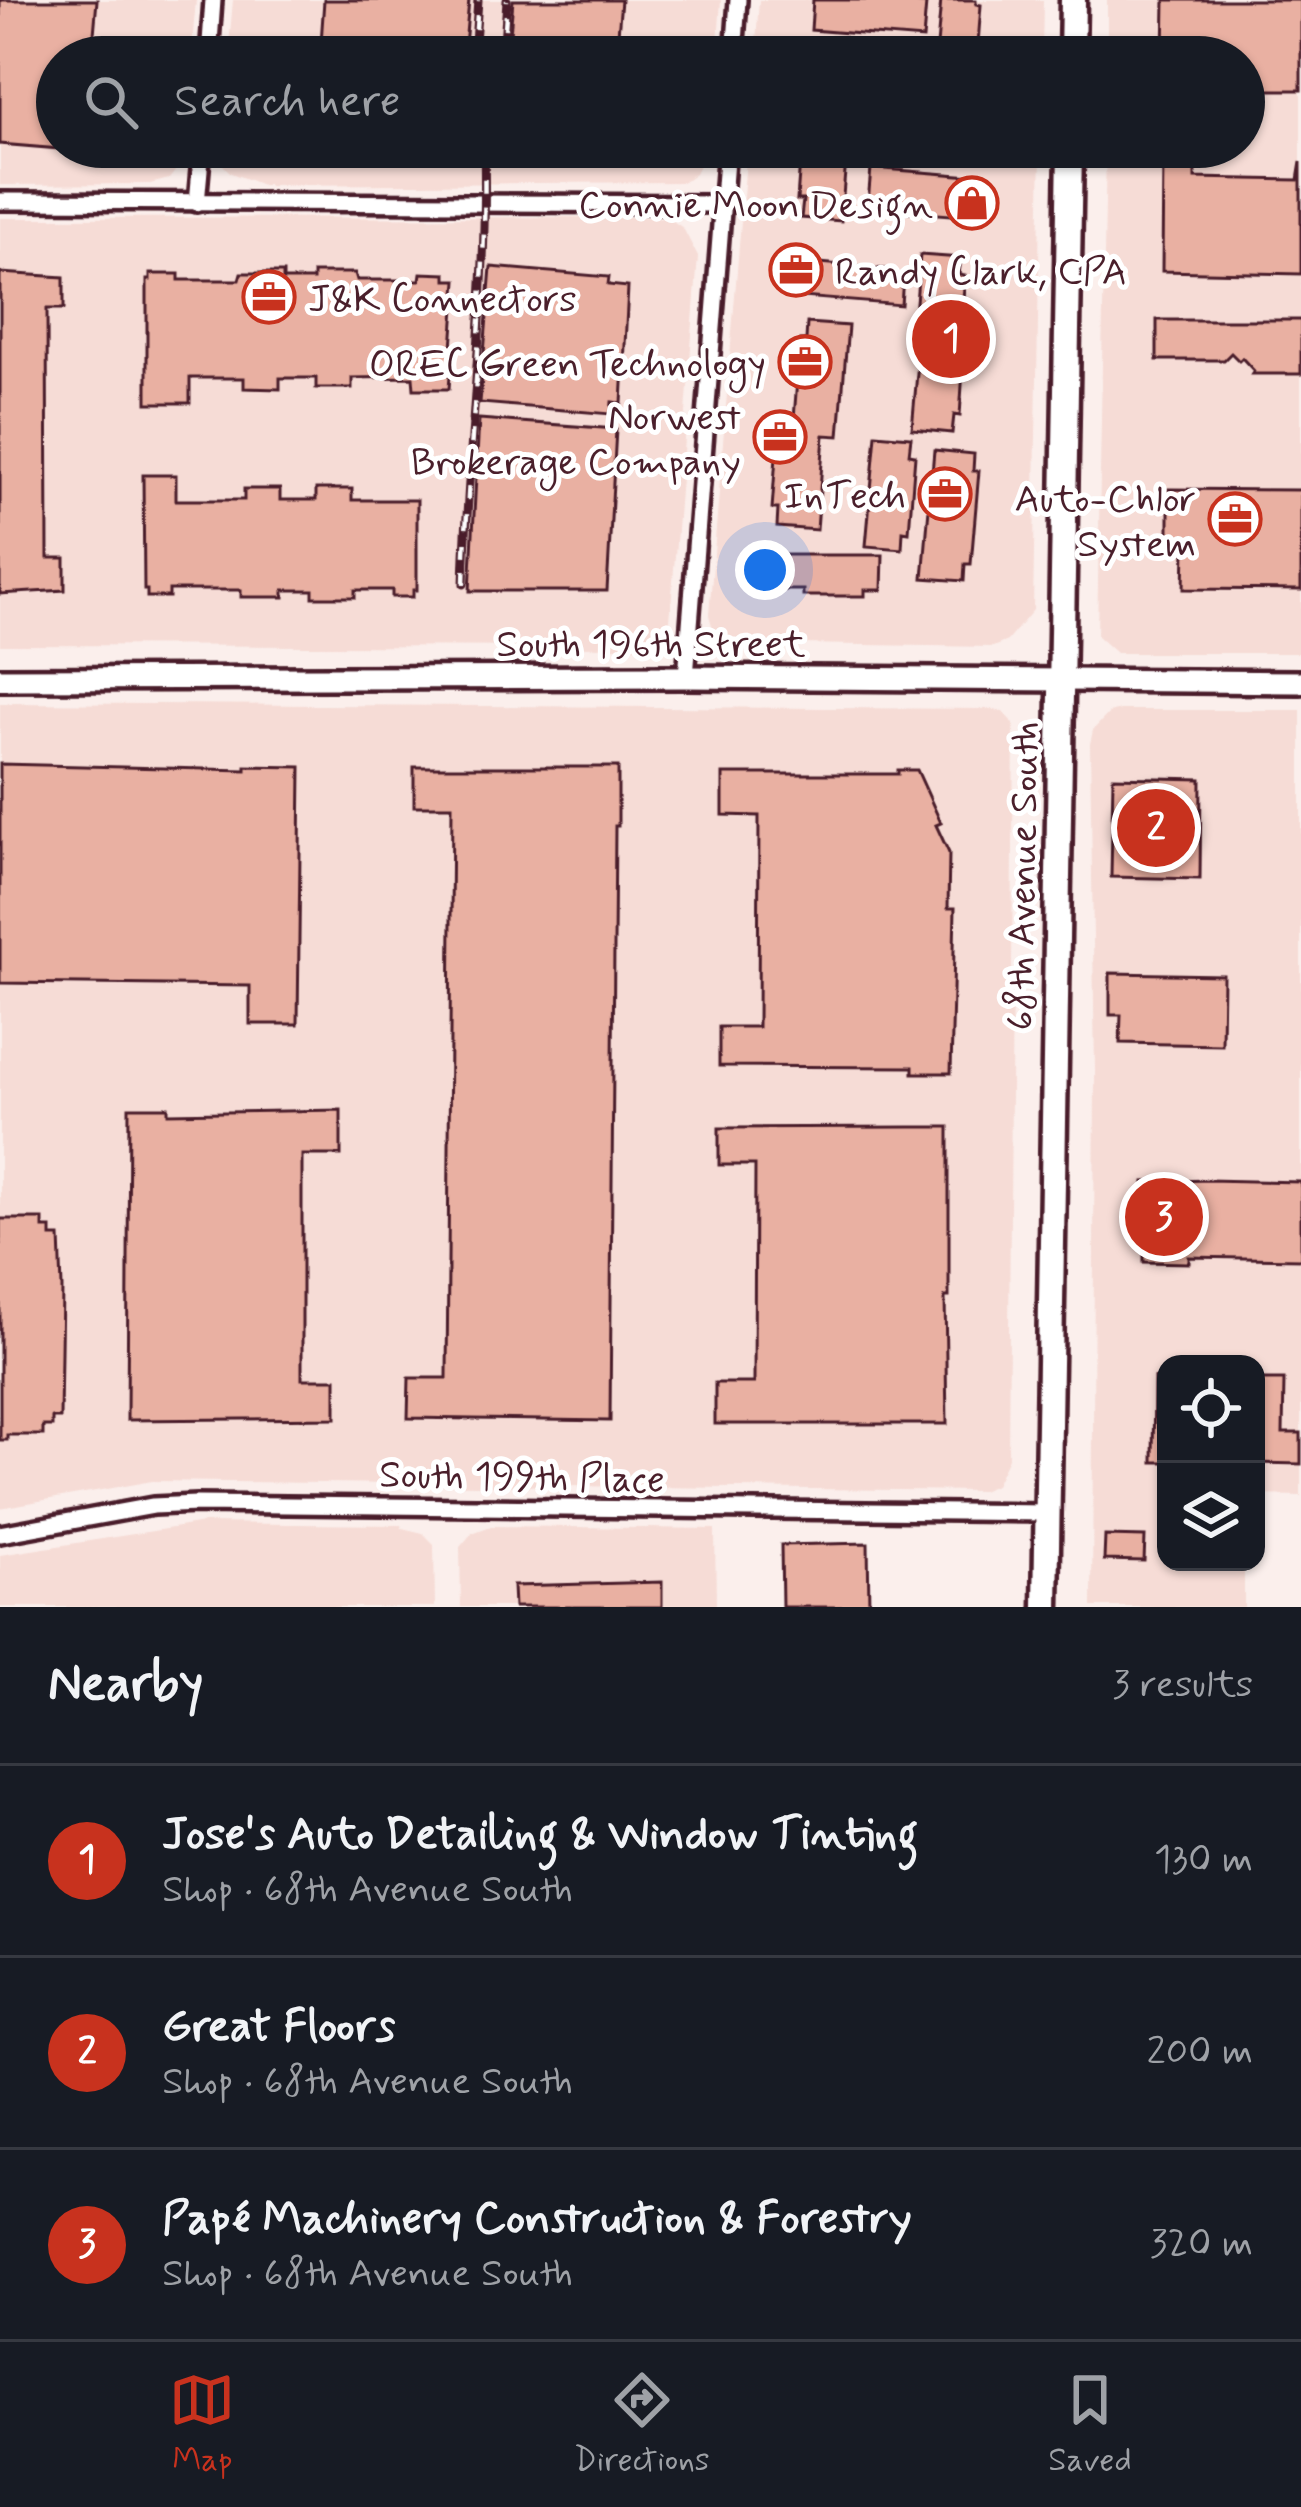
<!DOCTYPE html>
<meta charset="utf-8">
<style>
:root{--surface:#171b24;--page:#20242c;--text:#f1f3f6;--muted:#9ea1a6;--line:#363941;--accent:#c8321e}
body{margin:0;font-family:Mynerve,sans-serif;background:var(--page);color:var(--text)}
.controls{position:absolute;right:36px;bottom:36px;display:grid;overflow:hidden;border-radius:24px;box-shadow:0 3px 9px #0004}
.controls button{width:108px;height:108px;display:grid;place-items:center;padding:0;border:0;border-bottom:3px solid var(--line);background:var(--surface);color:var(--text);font:60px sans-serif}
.you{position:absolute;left:765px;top:570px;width:42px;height:42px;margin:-30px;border:9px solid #fff;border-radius:50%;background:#1a73e8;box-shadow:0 0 0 18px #1a73e833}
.badge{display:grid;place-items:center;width:78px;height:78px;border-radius:50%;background:var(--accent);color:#fff;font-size:39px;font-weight:700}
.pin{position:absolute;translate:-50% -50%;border:6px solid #fff;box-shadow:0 3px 12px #0006}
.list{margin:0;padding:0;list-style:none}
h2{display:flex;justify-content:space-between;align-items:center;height:156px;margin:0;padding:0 48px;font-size:51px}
h2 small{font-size:39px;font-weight:400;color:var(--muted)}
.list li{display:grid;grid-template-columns:78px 1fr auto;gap:36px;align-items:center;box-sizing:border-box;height:192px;padding:0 48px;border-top:3px solid var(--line)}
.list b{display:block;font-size:45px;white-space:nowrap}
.list p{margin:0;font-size:39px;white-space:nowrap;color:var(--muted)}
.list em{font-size:39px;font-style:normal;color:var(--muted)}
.icon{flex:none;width:66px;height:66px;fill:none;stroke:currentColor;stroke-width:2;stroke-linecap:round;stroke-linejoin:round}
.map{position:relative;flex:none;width:1301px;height:1607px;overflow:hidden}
.search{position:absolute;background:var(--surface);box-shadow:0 3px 9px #0004;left:36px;right:36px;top:36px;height:132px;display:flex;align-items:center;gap:30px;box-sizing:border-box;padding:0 42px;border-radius:66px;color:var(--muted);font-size:45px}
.sheet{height:732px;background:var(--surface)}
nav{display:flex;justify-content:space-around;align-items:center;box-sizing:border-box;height:168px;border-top:3px solid var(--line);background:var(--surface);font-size:33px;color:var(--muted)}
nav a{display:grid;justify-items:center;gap:6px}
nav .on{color:var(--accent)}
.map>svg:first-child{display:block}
.built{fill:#f6dcd6}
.building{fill:#e9b0a2;stroke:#4a1f2b;stroke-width:3}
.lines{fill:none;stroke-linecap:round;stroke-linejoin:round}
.street-casing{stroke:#4a1f2b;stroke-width:24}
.secondary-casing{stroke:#4a1f2b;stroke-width:30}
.primary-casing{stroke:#4a1f2b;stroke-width:33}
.street{stroke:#fff;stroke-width:15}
.secondary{stroke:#fff;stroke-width:21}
.primary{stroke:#fff;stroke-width:24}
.rail-casing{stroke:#4a1f2b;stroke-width:9}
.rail{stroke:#fff;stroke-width:4.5;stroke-dasharray:14;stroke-linecap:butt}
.labels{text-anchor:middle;stroke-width:10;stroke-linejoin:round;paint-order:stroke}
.poi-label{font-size:39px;fill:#4a1f2b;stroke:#fff;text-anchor:end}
.street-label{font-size:39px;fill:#4a1f2b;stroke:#fff}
</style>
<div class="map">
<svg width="1301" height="1607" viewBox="0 0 1301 1607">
<rect width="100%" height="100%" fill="#fbefec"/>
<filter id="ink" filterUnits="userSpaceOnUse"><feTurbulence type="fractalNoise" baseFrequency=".00833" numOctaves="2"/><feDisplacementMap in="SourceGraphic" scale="24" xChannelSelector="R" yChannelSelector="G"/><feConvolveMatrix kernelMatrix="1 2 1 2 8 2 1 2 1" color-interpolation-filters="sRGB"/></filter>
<g filter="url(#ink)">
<!-- built -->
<g class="built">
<path d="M0,0H196L191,57H57V147H184L183,161L169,179L150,184L0,185Z"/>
<path d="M233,0H721L717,57H228Z"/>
<path d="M759,0H1043L1042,57H755Z"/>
<path d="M1107,0H1301V653H1116L1097,636L1106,147H1244V57H1107Z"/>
<path d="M708,147L695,173L683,182L262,185L231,173L222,164L219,148Z"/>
<path d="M747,147H1041L1033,610L1007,641L993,647L731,643L713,629L709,615Z"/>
<path d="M653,217L670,219L683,228L698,257L670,621L661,635L637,647L0,645V218Z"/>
<path d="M0,703L991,709L1003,712L1014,724L1008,1458L995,1485L981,1491L152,1481L0,1508Z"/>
<path d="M1120,710H1301V1496L1256,1495V1364H1166V1562H1244V1607H1092L1095,1072L1090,744L1093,730L1109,713Z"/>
<path d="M204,1523L401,1525L402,1528L423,1533L434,1544L435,1607H0V1555Z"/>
<path d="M491,1526L715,1529L716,1607H461L460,1547L472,1533Z"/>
</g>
<!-- building -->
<g class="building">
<path d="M0,0H97L92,57H57V147H85V151L0,144Z"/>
<path d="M324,0H469L464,57H320Z"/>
<path d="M513,0H621L616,57H508Z"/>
<path d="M813,0H908V3L926,4L923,39L811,30Z"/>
<path d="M941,0H976V4L981,5L977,57H936Z"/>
<path d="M1165,0H1301V90H1244V57H1164Z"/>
<path d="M801,147H847L841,221L801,218L803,200H797Z"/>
<path d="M916,147H957L956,160L915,157Z"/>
<path d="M1163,157L1195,158V178L1298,180L1301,162V274L1162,271Z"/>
<path d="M871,168L984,177L981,212L963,210V216L886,210V204L868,203Z"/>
<path d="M920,255L961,258L959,275L965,276L958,354H964L960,416L954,415L952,433L912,429L919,351L912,350Z"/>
<path d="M809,262L886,269V274L903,276L901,305L789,296L792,266L809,268Z"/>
<path d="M491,267L609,277L608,285L628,287L622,403L612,402L611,414L480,403Z"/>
<path d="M0,273L64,277V309H47L48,558H65V590L0,594Z"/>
<path d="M241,273H283V280H313V273H355L357,280H420L421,273L446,274V280H457L449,389H414L413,377L352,378V388H316V378H280V389L244,388V378H190V403H147V280H150V274H179V280H239Z"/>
<path d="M1157,320H1301V374H1252L1254,371L1242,358L1239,361L1231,353L1224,360H1157Z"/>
<path d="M807,323L848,326L839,436L824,435L817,530L777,527L778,509H772L778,431L793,432L800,340H806Z"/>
<path d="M479,419L616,429L607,591H470Z"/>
<path d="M876,434L911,437L909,454L915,455L909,532L903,531L902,549L866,546Z"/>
<path d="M934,450L974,454L973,471H979L971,564H965L964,581L923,578Z"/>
<path d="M143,475H176V500H244V489H280V500H316V489H352V500H417V590H413V597H392V590H355V597H313V590H284V597H241V590H169V597H147V590H144Z"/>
<path d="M1169,489L1301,490V590L1184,589L1185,549H1169Z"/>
<path d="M785,555H883L882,590H865V596H803V590H785Z"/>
<path d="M0,764L246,770V766L301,767L298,1024H250V986L0,983Z"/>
<path d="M414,767H618V826H615L610,1421L408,1418L409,1378H447L452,806H414Z"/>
<path d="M898,770H917L941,823L936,825L949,853L948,908H955L951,1073H913V1067L719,1066V1027H758L759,816L723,815V774H898Z"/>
<path d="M1113,777L1201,779L1200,879L1111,877Z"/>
<path d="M1110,973L1223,975L1222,1045L1120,1043L1121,1015H1110Z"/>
<path d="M129,1107H168V1113L341,1110V1155H302V1379H336V1418L127,1420Z"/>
<path d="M910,1127H949V1297H945L947,1424H715V1383H754L755,1165H719V1128Z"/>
<path d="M1208,1180L1301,1182V1259L1189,1257V1263L1144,1262V1246H1140L1144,1182Z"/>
<path d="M0,1219H43V1228H51V1237H60L62,1288L60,1418H52V1426H43V1435H7V1440H0Z"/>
<path d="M1154,1378L1166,1379V1462H1153Z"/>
<path d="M1256,1380H1284L1283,1433H1301V1464L1256,1463Z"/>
<path d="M1105,1536L1145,1537L1144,1561L1104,1560Z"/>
<path d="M868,1543L869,1607H782L781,1545Z"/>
<path d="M662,1582V1607H514L513,1586Z"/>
</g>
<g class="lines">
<!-- street casing -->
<g class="street-casing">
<g id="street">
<path d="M209,57L213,0"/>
<path d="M734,57L738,0"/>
<path d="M0,201L723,204"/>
<path d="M197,203L202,147"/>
<path d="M686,677L727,147"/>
<path d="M0,1534L153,1506L196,1504L1047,1513"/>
</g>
</g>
<!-- secondary casing -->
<g class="secondary-casing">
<path id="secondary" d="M0,679L686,677L1301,682"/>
</g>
<!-- primary casing -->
<g class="primary-casing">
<g id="primary">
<path d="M1072,57L1073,0"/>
<path d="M1046,1607L1070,147"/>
</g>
</g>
<!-- street -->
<use href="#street" class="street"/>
<!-- secondary -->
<use href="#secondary" class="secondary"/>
<!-- primary -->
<use href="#primary" class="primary"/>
<!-- rail casing -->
<g class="rail-casing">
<g id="rail">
<path d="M474,57L478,0"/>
<path d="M503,57L507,0"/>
<path d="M464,584C468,437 488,295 484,147"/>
</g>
</g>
<!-- rail -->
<use href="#rail" class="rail"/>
</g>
</g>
<!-- icons -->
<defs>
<g id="shop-ring" transform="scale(2.7)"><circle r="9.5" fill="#fff" stroke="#c8321e" stroke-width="1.5"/><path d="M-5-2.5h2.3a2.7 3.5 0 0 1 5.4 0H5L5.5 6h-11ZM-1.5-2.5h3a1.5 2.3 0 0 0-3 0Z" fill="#c8321e"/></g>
<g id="office-ring" transform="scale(2.7)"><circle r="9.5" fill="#fff" stroke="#c8321e" stroke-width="1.5"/><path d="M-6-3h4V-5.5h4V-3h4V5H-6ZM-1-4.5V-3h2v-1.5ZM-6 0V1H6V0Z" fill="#c8321e"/></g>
</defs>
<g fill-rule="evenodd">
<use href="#shop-ring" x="972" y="203"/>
<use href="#office-ring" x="796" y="270"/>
<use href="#office-ring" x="269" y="297"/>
<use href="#office-ring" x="805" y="362"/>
<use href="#office-ring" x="780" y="437"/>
<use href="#office-ring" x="945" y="494"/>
<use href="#office-ring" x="1235" y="519"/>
</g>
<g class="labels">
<!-- poi labels -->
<g class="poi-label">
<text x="933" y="217">Connie Moon Design</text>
<text x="835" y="284" text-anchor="start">Randy Clark, CPA</text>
<text x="308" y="311" text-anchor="start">J&amp;K Connectors</text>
<text x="766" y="376">OREC Green Technology</text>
<text x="741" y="429">Norwest<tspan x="741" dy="45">Brokerage Company</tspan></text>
<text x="906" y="508">InTech</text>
<text x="1196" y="511">Auto-Chlor<tspan x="1196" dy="45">System</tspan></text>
</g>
<!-- street labels -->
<g class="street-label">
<text x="651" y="656">South 196th Street</text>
<text transform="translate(1021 876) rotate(-89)" y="14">68th Avenue South</text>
<text transform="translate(522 1475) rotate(1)" y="14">South 199th Place</text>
</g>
</g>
</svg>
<div class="controls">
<button><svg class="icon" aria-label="locate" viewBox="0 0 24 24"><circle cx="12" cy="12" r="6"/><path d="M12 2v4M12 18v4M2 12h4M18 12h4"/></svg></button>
<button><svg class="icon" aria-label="layers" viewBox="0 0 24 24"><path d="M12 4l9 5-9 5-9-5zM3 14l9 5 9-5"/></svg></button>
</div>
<div class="you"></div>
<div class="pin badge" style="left:951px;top:339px">1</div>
<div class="pin badge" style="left:1156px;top:828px">2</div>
<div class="pin badge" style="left:1164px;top:1217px">3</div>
<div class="search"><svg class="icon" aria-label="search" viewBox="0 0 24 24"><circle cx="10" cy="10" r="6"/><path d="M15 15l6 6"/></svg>Search here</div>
</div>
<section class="sheet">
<h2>Nearby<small>3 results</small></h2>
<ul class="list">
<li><span class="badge">1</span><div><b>Jose's Auto Detailing &amp; Window Tinting</b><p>Shop · 68th Avenue South</p></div><em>130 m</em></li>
<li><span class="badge">2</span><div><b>Great Floors</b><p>Shop · 68th Avenue South</p></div><em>200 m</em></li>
<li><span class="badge">3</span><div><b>Papé Machinery Construction &amp; Forestry</b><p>Shop · 68th Avenue South</p></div><em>320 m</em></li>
</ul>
</section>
<nav>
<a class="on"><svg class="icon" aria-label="map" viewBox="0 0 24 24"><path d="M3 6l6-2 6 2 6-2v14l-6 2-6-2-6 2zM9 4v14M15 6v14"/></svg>Map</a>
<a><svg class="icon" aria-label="directions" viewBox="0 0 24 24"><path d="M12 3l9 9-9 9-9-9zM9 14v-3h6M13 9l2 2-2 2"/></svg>Directions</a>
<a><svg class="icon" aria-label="saved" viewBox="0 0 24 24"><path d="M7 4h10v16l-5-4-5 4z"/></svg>Saved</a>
</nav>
